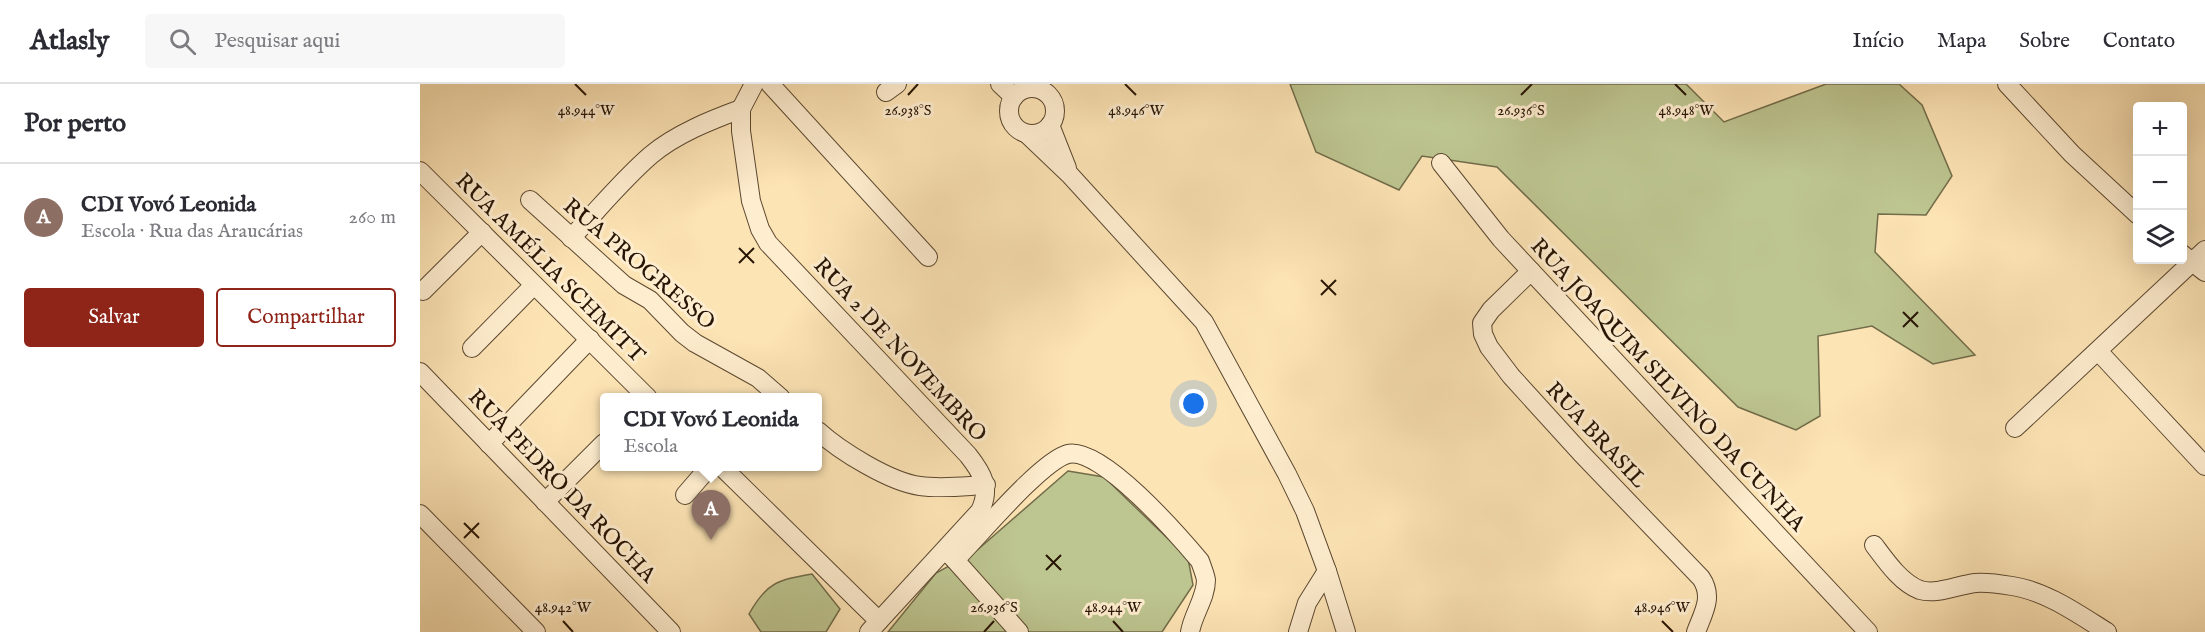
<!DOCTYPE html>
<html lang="pt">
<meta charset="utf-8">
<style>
:root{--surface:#fff;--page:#f7f7f7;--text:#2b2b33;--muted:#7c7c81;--line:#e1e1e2;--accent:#8f2418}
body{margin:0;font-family:"IM FELL English",serif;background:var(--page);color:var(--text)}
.controls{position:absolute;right:18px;top:18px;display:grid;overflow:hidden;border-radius:6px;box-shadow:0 6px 24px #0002}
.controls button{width:54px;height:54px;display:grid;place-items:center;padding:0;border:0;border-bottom:2px solid var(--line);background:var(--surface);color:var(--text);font:30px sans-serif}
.you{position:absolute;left:774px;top:320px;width:21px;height:21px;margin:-15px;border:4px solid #fff;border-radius:50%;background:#1a73e8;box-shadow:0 0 0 9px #1a73e833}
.badge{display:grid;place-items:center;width:39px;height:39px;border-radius:50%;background:var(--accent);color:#fff;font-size:20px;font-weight:700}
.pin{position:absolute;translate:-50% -50px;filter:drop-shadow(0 2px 3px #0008)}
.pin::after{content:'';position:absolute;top:32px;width:21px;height:18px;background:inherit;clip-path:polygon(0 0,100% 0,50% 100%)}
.popup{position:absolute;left:180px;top:309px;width:222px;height:78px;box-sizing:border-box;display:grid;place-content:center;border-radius:6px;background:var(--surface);filter:drop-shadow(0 2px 4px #0005);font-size:20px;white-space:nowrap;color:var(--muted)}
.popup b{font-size:22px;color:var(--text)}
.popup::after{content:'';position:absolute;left:50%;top:100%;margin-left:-12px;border:12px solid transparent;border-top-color:var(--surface)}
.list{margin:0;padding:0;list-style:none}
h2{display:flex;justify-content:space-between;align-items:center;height:78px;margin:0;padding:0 24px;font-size:26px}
h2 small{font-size:20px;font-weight:400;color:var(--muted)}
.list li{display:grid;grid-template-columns:39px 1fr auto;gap:18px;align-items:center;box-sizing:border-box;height:108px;padding:0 24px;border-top:2px solid var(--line)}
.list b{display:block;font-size:22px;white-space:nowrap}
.list p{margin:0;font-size:20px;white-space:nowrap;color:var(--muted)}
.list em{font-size:20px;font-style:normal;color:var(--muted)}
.actions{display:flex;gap:12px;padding:18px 24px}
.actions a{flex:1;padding:14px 0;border:2px solid var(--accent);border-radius:6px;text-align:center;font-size:21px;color:var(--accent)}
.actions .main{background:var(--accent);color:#fff}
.icon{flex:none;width:33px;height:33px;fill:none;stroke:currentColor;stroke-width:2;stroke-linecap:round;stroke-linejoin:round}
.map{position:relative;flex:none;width:1785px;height:548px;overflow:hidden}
header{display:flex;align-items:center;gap:36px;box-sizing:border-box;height:84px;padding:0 30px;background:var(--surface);border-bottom:2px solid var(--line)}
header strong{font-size:28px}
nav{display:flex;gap:33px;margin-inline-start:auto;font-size:21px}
.search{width:420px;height:54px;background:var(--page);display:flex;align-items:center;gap:15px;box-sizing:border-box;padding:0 21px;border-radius:6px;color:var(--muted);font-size:22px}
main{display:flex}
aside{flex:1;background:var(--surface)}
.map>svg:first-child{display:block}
.green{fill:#bdc590;stroke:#726c4a;stroke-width:1.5}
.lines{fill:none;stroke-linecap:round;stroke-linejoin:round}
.minor-casing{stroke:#5c4830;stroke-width:20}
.minor{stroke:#feedcf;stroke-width:18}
.ticks{fill:none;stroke:#271404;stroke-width:2}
.labels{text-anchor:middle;stroke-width:6;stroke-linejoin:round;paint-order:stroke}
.street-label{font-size:22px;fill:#271404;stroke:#feedcf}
.ticks-label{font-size:15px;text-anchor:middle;fill:#271404;stroke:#feedcf;stroke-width:6;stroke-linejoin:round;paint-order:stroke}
</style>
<header>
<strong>Atlasly</strong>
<div class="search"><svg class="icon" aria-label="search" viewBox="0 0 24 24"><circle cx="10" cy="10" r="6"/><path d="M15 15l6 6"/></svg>Pesquisar aqui</div>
<nav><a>Início</a><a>Mapa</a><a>Sobre</a><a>Contato</a></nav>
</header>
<main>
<aside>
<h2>Por perto<small></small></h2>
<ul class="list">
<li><span class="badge" style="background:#8d6e63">A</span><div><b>CDI Vovó Leonida</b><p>Escola · Rua das Araucárias</p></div><em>260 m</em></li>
</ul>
<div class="actions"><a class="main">Salvar</a><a>Compartilhar</a></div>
</aside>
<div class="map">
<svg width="1785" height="548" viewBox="0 0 1785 548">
<rect width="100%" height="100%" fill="#fde4b5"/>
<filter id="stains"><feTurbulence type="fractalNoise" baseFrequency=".00333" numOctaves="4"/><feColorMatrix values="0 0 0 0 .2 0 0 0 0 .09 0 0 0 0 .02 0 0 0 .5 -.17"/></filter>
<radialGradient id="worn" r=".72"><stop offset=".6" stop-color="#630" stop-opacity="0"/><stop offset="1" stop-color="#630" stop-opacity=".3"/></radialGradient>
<!-- green -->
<g class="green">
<path d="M870,0H1266L1304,38L1406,0H1479L1502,21L1532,92L1506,131L1458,130L1455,168L1555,271L1513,280L1452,242L1398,252L1400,332L1376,346L1318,323L1077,83L1002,72L979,106L896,68Z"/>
<path d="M648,387L684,393L768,474L773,501L742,548H468L516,489L555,468Z"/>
<path d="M392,490L420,525L406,548H341L329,530C347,498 358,496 392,490Z"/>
</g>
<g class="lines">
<!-- minor casing -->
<g class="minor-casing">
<g id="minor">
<path d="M334,0L321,25V47L331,117L340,145L348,159L548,371C563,390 571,404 560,427L459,537"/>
<path d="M350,0L508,173"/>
<path d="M580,0L594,13"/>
<path d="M1587,0L1652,70L1718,131"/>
<circle cx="612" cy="27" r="23"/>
<path d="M466,8L477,0"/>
<path d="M630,41L647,84"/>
<path d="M607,50L650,91L784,238L867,390L885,427L907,487L926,548"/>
<path d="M1021,79L1081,155L1448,548"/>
<path d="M0,87L228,314"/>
<path d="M110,116L204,201L230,216L262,249L275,259L338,294L361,314"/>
<path d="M151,154C177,127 202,96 231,71C256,50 291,36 321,25"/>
<path d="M1762,170L1785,188"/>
<path d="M1111,187L1071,226L1062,239L1063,250L1069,263L1091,292L1161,369L1281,494C1294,513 1283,529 1276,548"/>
<path d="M3,207L62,148"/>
<path d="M52,264L114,201"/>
<path d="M1678,267L1785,382"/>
<path d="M0,288L251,548"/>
<path d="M1595,344L1785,166"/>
<path d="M398,347C420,367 470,398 500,402C522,405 545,402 566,401"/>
<path d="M69,360L170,255"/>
<path d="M301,382L459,537L449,548"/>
<path d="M265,411L290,382"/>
<path d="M125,418L184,359"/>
<path d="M0,430L116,548"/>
<path d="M1454,461C1466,477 1481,499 1500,506C1517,511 1538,501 1555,499C1566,498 1580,500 1592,502C1626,507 1658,530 1687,548"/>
<path d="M525,466L535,476C558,453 621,377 648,370C681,362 759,452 780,477C782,483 785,490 786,496C786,514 773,530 770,548"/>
<path d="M535,476L599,548"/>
<path d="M878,548L887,519L907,487"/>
</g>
</g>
<!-- minor -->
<use href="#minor" class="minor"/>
</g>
<!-- ticks -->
<path class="ticks" d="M155,0L166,11M705,0L716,11M1255,0L1266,11M488,11L498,0M1101,11L1112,0M319,164L334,179M319,179L334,164M901,196L916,211M901,211L916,196M1483,228L1498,243M1483,243L1498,228M44,439L59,454M44,454L59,439M626,471L641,486M626,486L641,471M143,537L153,548M693,537L703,548M1242,537L1253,548M564,548L574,537"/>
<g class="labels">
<!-- street labels -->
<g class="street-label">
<text transform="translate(220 179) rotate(40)" y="8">RUA PROGRESSO</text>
<text transform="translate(131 183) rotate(45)" y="8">RUA AMÉLIA SCHMITT</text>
<text transform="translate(481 265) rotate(47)" y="8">RUA 2 DE NOVEMBRO</text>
<text transform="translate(1249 300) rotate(47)" y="8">RUA JOAQUIM SILVINO DA CUNHA</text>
<text transform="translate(1177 350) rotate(47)" y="8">RUA BRASIL</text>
<text transform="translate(143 401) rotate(46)" y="8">RUA PEDRO DA ROCHA</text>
</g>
</g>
<g class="ticks-label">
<text x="166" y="31">48.944°W</text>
<text x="488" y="31">26.938°S</text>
<text x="716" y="31">48.946°W</text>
<text x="1101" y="31">26.936°S</text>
<text x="1266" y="31">48.948°W</text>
<text x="143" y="528">48.942°W</text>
<text x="574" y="528">26.936°S</text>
<text x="693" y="528">48.944°W</text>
<text x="1242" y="528">48.946°W</text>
</g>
<rect width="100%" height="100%" filter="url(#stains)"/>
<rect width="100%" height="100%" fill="url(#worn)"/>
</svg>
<div class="controls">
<button>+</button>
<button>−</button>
<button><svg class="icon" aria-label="layers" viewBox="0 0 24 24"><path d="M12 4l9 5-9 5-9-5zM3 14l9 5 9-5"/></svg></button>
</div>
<div class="you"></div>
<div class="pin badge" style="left:291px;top:456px;background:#8d6e63">A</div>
<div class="popup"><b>CDI Vovó Leonida</b>Escola</div>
</div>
</main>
